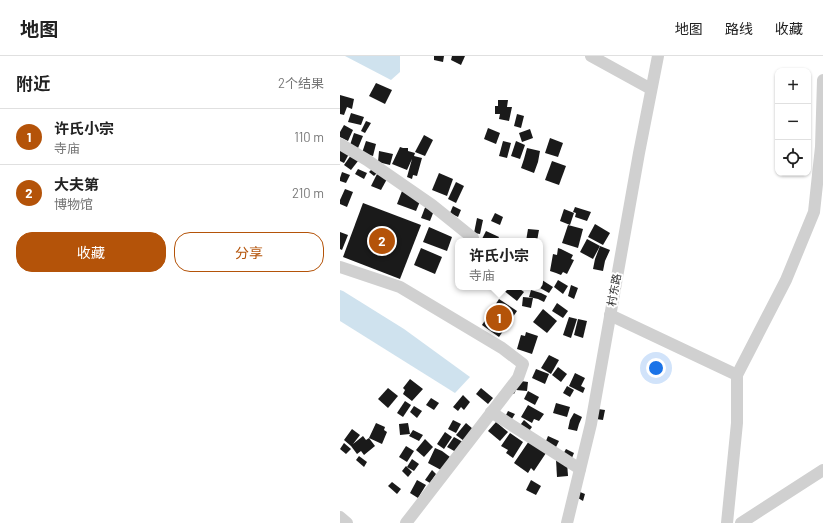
<!DOCTYPE html>
<html lang="zh">
<meta charset="utf-8">
<style>
:root{--surface:#fff;--page:#f2f2f2;--text:#222;--muted:#767676;--line:#e0e0e0;--accent:#b45309}
body{margin:0;font-family:Barlow,"Noto Sans SC",sans-serif;background:var(--page);color:var(--text)}
.controls{position:absolute;right:12px;top:12px;display:grid;overflow:hidden;border-radius:8px;box-shadow:0 1px 3px #0004}
.controls button{width:36px;height:36px;display:grid;place-items:center;padding:0;border:0;border-bottom:1px solid var(--line);background:var(--surface);color:var(--text);font:20px sans-serif}
.you{position:absolute;left:316px;top:312px;width:14px;height:14px;margin:-10px;border:3px solid #fff;border-radius:50%;background:#1a73e8;box-shadow:0 0 0 6px #1a73e833}
.badge{display:grid;place-items:center;width:26px;height:26px;border-radius:50%;background:var(--accent);color:#fff;font-size:13px;font-weight:700}
.pin{position:absolute;translate:-50% -50%;border:2px solid #fff;box-shadow:0 1px 4px #0006}
.popup{position:absolute;left:115px;top:182px;width:88px;height:52px;box-sizing:border-box;display:grid;place-content:center;border-radius:8px;background:var(--surface);filter:drop-shadow(0 1px 3px #0005);font-size:13px;white-space:nowrap;color:var(--muted)}
.popup b{font-size:15px;color:var(--text)}
.popup::after{content:'';position:absolute;left:50%;top:100%;margin-left:-8px;border:8px solid transparent;border-top-color:var(--surface)}
.list{margin:0;padding:0;list-style:none}
h2{display:flex;justify-content:space-between;align-items:center;height:52px;margin:0;padding:0 16px;font-size:17px}
h2 small{font-size:13px;font-weight:400;color:var(--muted)}
.list li{display:grid;grid-template-columns:26px 1fr auto;gap:12px;align-items:center;box-sizing:border-box;height:56px;padding:0 16px;border-top:1px solid var(--line)}
.list b{display:block;font-size:15px;white-space:nowrap}
.list p{margin:0;font-size:13px;white-space:nowrap;color:var(--muted)}
.list em{font-size:13px;font-style:normal;color:var(--muted)}
.actions{display:flex;gap:8px;padding:12px 16px}
.actions a{flex:1;padding:9px 0;border:1px solid var(--accent);border-radius:16px;text-align:center;font-size:14px;color:var(--accent)}
.actions .main{background:var(--accent);color:#fff}
.icon{flex:none;width:22px;height:22px;fill:none;stroke:currentColor;stroke-width:2;stroke-linecap:round;stroke-linejoin:round}
.map{position:relative;flex:none;width:483px;height:467px;overflow:hidden}
header{display:flex;align-items:center;gap:24px;box-sizing:border-box;height:56px;padding:0 20px;background:var(--surface);border-bottom:1px solid var(--line)}
header strong{font-size:19px}
nav{display:flex;gap:22px;margin-inline-start:auto;font-size:14px}
main{display:flex}
aside{flex:1;background:var(--surface)}
.map>svg:first-child{display:block}
.water{fill:#cfe2ee}
.building{fill:#1a1a1a}
.lines{fill:none;stroke-linecap:round;stroke-linejoin:round}
.minor{stroke:#d0d0d0;stroke-width:12}
.labels{text-anchor:middle;stroke-width:4;stroke-linejoin:round;paint-order:stroke}
.street-label{font-size:11px;fill:#333;stroke:#fff}
</style>
<header>
<strong>地图</strong>
<nav><a>地图</a><a>路线</a><a>收藏</a></nav>
</header>
<main>
<aside>
<h2>附近<small>2个结果</small></h2>
<ul class="list">
<li><span class="badge">1</span><div><b>许氏小宗</b><p>寺庙</p></div><em>110 m</em></li>
<li><span class="badge">2</span><div><b>大夫第</b><p>博物馆</p></div><em>210 m</em></li>
</ul>
<div class="actions"><a class="main">收藏</a><a>分享</a></div>
</aside>
<div class="map">
<svg width="483" height="467" viewBox="0 0 483 467">
<rect width="100%" height="100%" fill="#fff"/>
<!-- water -->
<g class="water">
<path d="M5,0H60V16L51,24Z"/>
<path d="M0,234L3,235L64,273L130,321L115,337L0,265Z"/>
</g>
<!-- building -->
<g class="building">
<path d="M94,0H104L103,6L94,4Z"/>
<path d="M112,0H125L121,9L111,4Z"/>
<path d="M36,27L52,34L45,48L29,40Z"/>
<path d="M0,39L14,43L12,53L7,51L4,59L0,58Z"/>
<path d="M158,44H168L167,51H172L169,65L159,63L160,58H155V50H158Z"/>
<path d="M11,57L24,61L21,69L8,66Z"/>
<path d="M177,58L184,60L181,72L174,70Z"/>
<path d="M26,65L31,67L25,77L21,75Z"/>
<path d="M4,69L13,74L8,85L0,81V76Z"/>
<path d="M148,72L160,77L156,88L144,83Z"/>
<path d="M190,73L193,82L182,86L179,77Z"/>
<path d="M14,77L23,80L18,92L10,89Z"/>
<path d="M84,79L93,84L85,100L75,96Z"/>
<path d="M210,82L223,87L218,101L205,97Z"/>
<path d="M26,85L36,88L33,100L22,97Z"/>
<path d="M163,85L171,87L167,102L159,100Z"/>
<path d="M176,85L185,89L180,103L171,100Z"/>
<path d="M60,91L63,92H68V95L75,97L74,100L82,102L77,120L73,119L72,123L67,121L72,103L67,114L52,108Z"/>
<path d="M187,92L200,95L198,106L194,117L181,112L184,103Z"/>
<path d="M0,94L9,98L4,107L0,105Z"/>
<path d="M39,95L53,98L50,109L38,106Z"/>
<path d="M11,99L18,105L11,114L4,109Z"/>
<path d="M212,105L226,110L219,129L205,124Z"/>
<path d="M35,110L40,114L34,120L29,116Z"/>
<path d="M18,113L27,117L24,123L15,118Z"/>
<path d="M2,116L10,119L6,127L0,125V122Z"/>
<path d="M99,117L113,123L107,140L92,134Z"/>
<path d="M37,118L47,123L41,134L31,130Z"/>
<path d="M116,126L124,130L116,147L108,143Z"/>
<path d="M5,133L13,136L7,151L0,148V144Z"/>
<path d="M62,135L81,143L76,155L57,148Z"/>
<path d="M23,147L81,169L60,223L3,201Z"/>
<path d="M86,149L95,152L90,165L81,162Z"/>
<path d="M113,150L121,154L118,161L110,157Z"/>
<path d="M235,151L251,156L247,165L235,161L236,157L233,156Z"/>
<path d="M224,153L234,157L230,169L220,165Z"/>
<path d="M155,157L163,161L160,169L151,165Z"/>
<path d="M137,162L143,164L140,178L134,177Z"/>
<path d="M255,168L270,177L263,189L248,181Z"/>
<path d="M228,169L243,173L238,192L222,187Z"/>
<path d="M89,171L112,181L107,195L83,186Z"/>
<path d="M188,173L199,174L197,185H186Z"/>
<path d="M146,175L159,181L157,185H146L142,183Z"/>
<path d="M0,176L8,179L2,194L0,193Z"/>
<path d="M247,183L260,190L253,203L240,196Z"/>
<path d="M260,190L270,194L265,205L263,215L253,213L255,203Z"/>
<path d="M81,192L102,201L95,218L74,209Z"/>
<path d="M218,192L221,193L233,199L231,203L234,204L227,218L223,216L221,219L216,217L210,215L213,198L217,199Z"/>
<path d="M202,224L213,231L209,237L200,232V226Z"/>
<path d="M218,224L228,230L223,238L214,231Z"/>
<path d="M231,229L238,232L234,243L228,240Z"/>
<path d="M166,231H177L184,236L177,245L163,234Z"/>
<path d="M191,234L201,237L207,240L204,246L198,243L189,241Z"/>
<path d="M183,241L193,242L191,252L182,250Z"/>
<path d="M159,243L177,255L159,281L142,269Z"/>
<path d="M217,247L228,255L223,262L212,255Z"/>
<path d="M203,253L217,265L207,277L193,266Z"/>
<path d="M229,261L237,263L231,282L223,279Z"/>
<path d="M238,263L247,265L243,282L234,279Z"/>
<path d="M186,276L198,280L192,298L177,293L181,279L185,280Z"/>
<path d="M209,299L219,304L211,318L201,312Z"/>
<path d="M218,311L227,318L221,326L212,319Z"/>
<path d="M196,313L209,318L205,328L192,322Z"/>
<path d="M235,317L245,322L241,330L245,332L243,337L229,330Z"/>
<path d="M70,323L83,333L72,345L63,338L65,334L63,332Z"/>
<path d="M181,325L188,326L187,335L176,334L174,338L168,334Z"/>
<path d="M227,330L234,334L230,341L223,337Z"/>
<path d="M48,332L58,340L48,352L38,343Z"/>
<path d="M141,332L153,342L148,348L136,338Z"/>
<path d="M188,335L199,341L195,349L184,343Z"/>
<path d="M123,339L130,346L124,354L121,351L118,355L113,351Z"/>
<path d="M91,342L99,347L94,354L86,349Z"/>
<path d="M65,345L71,349L63,361L57,357Z"/>
<path d="M216,347L230,351L227,361L213,357Z"/>
<path d="M188,349L204,358L199,365L194,363L192,367L181,361Z"/>
<path d="M74,350L82,355L77,362L70,356Z"/>
<path d="M258,353L265,354L263,364L256,363Z"/>
<path d="M168,355L175,358L170,366L164,363Z"/>
<path d="M234,357L242,361L239,368L237,375L228,373L230,364Z"/>
<path d="M113,364L121,368L116,377L108,373Z"/>
<path d="M184,364L192,371L186,379L178,372Z"/>
<path d="M156,366L168,376L160,385L148,375Z"/>
<path d="M36,367L45,371L44,374L47,376L42,388L29,382L35,390L24,399L21,395L17,398L11,390L4,384L12,373L20,379L13,388L23,380L26,384L29,382Z"/>
<path d="M68,367L70,378L60,379L59,368Z"/>
<path d="M126,367L133,373L124,385L116,379Z"/>
<path d="M73,374L83,379L79,385L69,380Z"/>
<path d="M105,376L112,381L104,393L97,388Z"/>
<path d="M170,377L183,386L173,402L166,397L168,394L161,390Z"/>
<path d="M208,380L219,385L214,395L204,390Z"/>
<path d="M114,381L123,386L116,396L107,391Z"/>
<path d="M85,383L93,391L84,401L76,394Z"/>
<path d="M189,385L206,397L194,415L191,412L188,417L174,407Z"/>
<path d="M4,387L11,393L6,398L0,393Z"/>
<path d="M66,390L74,395L67,406L59,401Z"/>
<path d="M95,392L102,395L110,401L101,414L88,407Z"/>
<path d="M226,393L234,397L231,404L222,400Z"/>
<path d="M19,400L27,406L24,411L16,404Z"/>
<path d="M72,403L79,408L74,415L67,411Z"/>
<path d="M216,404L227,406L228,420L217,421Z"/>
<path d="M66,410L72,416L68,421L62,415Z"/>
<path d="M92,414L96,418L90,427L85,424Z"/>
<path d="M77,424L86,429L78,442L70,437Z"/>
<path d="M191,424L201,430L196,439L186,434Z"/>
<path d="M52,426L61,433L57,438L48,430Z"/>
<path d="M240,436L245,438L243,445L238,442Z"/>
</g>
<g class="lines">
<!-- minor -->
<g class="minor">
<path d="M251,0L311,33"/>
<path d="M0,88L27,104L92,149L133,182"/>
<path d="M0,211L60,231L162,292L183,308L178,322L66,467"/>
<path d="M270,259L397,319V367L387,467"/>
<path d="M397,319L446,224L474,156L481,91L483,24"/>
<path d="M151,356L240,413"/>
<path d="M0,461L7,467"/>
<path d="M227,467L251,368L299,97L318,0"/>
<path d="M401,467L483,414"/>
</g>
</g>
<g class="labels">
<!-- street labels -->
<g class="street-label">
<text transform="translate(274 234) rotate(-80)" y="4">村东路</text>
</g>
</g>
</svg>
<div class="controls">
<button>+</button>
<button>−</button>
<button><svg class="icon" aria-label="locate" viewBox="0 0 24 24"><circle cx="12" cy="12" r="6"/><path d="M12 2v4M12 18v4M2 12h4M18 12h4"/></svg></button>
</div>
<div class="you"></div>
<div class="pin badge" style="left:159px;top:262px">1</div>
<div class="popup"><b>许氏小宗</b>寺庙</div>
<div class="pin badge" style="left:42px;top:185px">2</div>
</div>
</main>
